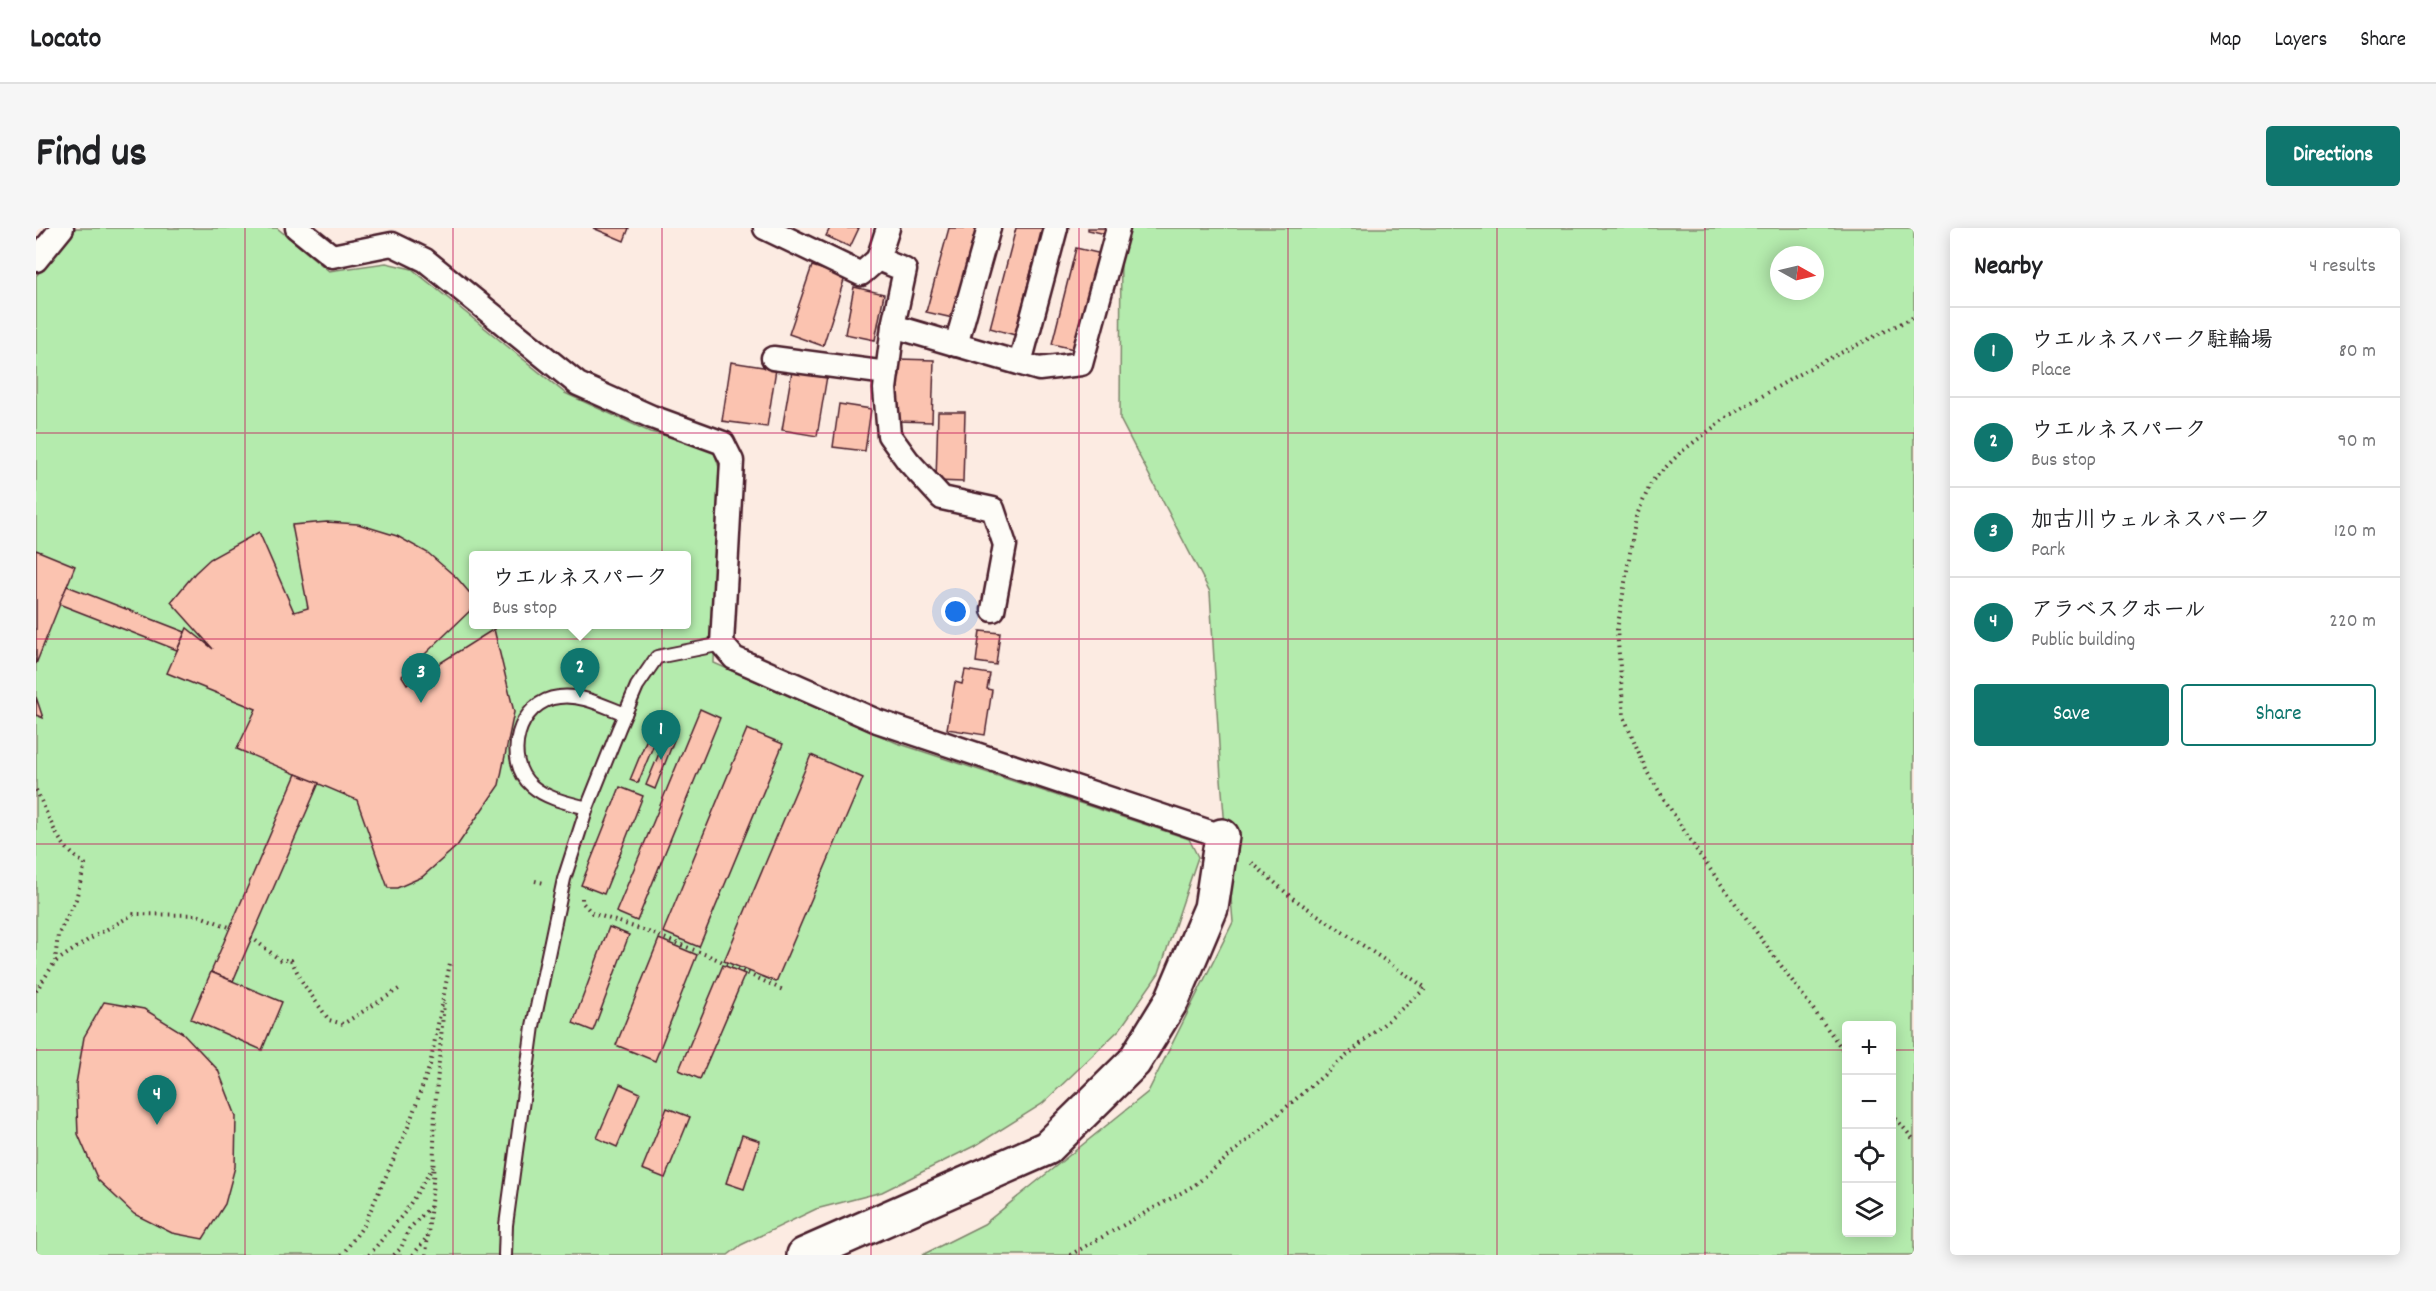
<!DOCTYPE html>
<meta charset="utf-8">
<style>
:root{--surface:#fff;--page:#f6f6f6;--text:#202124;--muted:#757577;--line:#e0e0e0;--accent:#0f766e}
body{margin:0;font-family:Dekko,"Klee One",sans-serif;background:var(--page);color:var(--text)}
.controls{position:absolute;right:18px;bottom:18px;display:grid;overflow:hidden;border-radius:6px;box-shadow:0 3px 15px #0003}
.controls button{width:54px;height:54px;display:grid;place-items:center;padding:0;border:0;border-bottom:2px solid var(--line);background:var(--surface);color:var(--text);font:30px sans-serif}
.compass{position:absolute;left:1734px;top:18px;width:54px;height:54px;border-radius:50%;background:var(--surface);box-shadow:0 3px 15px #0003;rotate:98deg}
.you{position:absolute;left:920px;top:384px;width:21px;height:21px;margin:-15px;border:4px solid #fff;border-radius:50%;background:#1a73e8;box-shadow:0 0 0 9px #1a73e833}
.badge{display:grid;place-items:center;width:39px;height:39px;border-radius:50%;background:var(--accent);color:#fff;font-size:20px;font-weight:700}
.pin{position:absolute;translate:-50% -50px;filter:drop-shadow(0 2px 3px #0008)}
.pin::after{content:'';position:absolute;top:32px;width:21px;height:18px;background:inherit;clip-path:polygon(0 0,100% 0,50% 100%)}
.popup{position:absolute;left:433px;top:323px;width:222px;height:78px;box-sizing:border-box;display:grid;place-content:center;border-radius:6px;background:var(--surface);filter:drop-shadow(0 2px 4px #0005);font-size:20px;white-space:nowrap;color:var(--muted)}
.popup b{font-size:22px;color:var(--text)}
.popup::after{content:'';position:absolute;left:50%;top:100%;margin-left:-12px;border:12px solid transparent;border-top-color:var(--surface)}
.list{margin:0;padding:0;list-style:none}
h2{display:flex;justify-content:space-between;align-items:center;height:78px;margin:0;padding:0 24px;font-size:26px}
h2 small{font-size:20px;font-weight:400;color:var(--muted)}
.list li{display:grid;grid-template-columns:39px 1fr auto;gap:18px;align-items:center;box-sizing:border-box;height:90px;padding:0 24px;border-top:2px solid var(--line)}
.list b{display:block;font-size:22px;white-space:nowrap}
.list p{margin:0;font-size:20px;white-space:nowrap;color:var(--muted)}
.list em{font-size:20px;font-style:normal;color:var(--muted)}
.actions{display:flex;gap:12px;padding:18px 24px}
.actions a{flex:1;padding:14px 0;border:2px solid var(--accent);border-radius:6px;text-align:center;font-size:21px;color:var(--accent)}
.actions .main{background:var(--accent);color:#fff}
.icon{flex:none;width:33px;height:33px;fill:none;stroke:currentColor;stroke-width:2;stroke-linecap:round;stroke-linejoin:round}
.map{position:relative;flex:none;width:1878px;height:1027px;overflow:hidden;border-radius:6px}
header{display:flex;align-items:center;gap:36px;box-sizing:border-box;height:84px;padding:0 30px;background:var(--surface);border-bottom:2px solid var(--line)}
header strong{font-size:28px}
nav{display:flex;gap:33px;margin-inline-start:auto;font-size:21px}
.intro{display:flex;align-items:center;justify-content:space-between;box-sizing:border-box;height:144px;padding:0 36px}
h1{margin:0;font-size:42px}
.button{padding:15px 27px;border-radius:6px;background:var(--accent);color:#fff;font-size:21px;font-weight:700}
main{display:flex;gap:36px;padding:0 36px}
aside{flex:1;background:var(--surface);border-radius:6px;box-shadow:0 3px 15px #0003}
.map>svg:first-child{display:block}
.green{fill:#b4ebad;stroke:#7f856c;stroke-width:1.5;fill-rule:evenodd}
.building{fill:#fbc3b0;stroke:#4a1f2b;stroke-width:1.5}
.lines{fill:none;stroke-linecap:round;stroke-linejoin:round}
.lane-casing{stroke:#4a1f2b;stroke-width:16}
.street-casing{stroke:#4a1f2b;stroke-width:27}
.secondary-casing{stroke:#4a1f2b;stroke-width:38}
.path{stroke:#4a1f2b;stroke-width:4;stroke-dasharray:1.5 4.5;stroke-linecap:butt}
.lane{stroke:#fdfcf7;stroke-width:12}
.street{stroke:#fdfcf7;stroke-width:22}
.secondary{stroke:#fdfcf7;stroke-width:33}
.grid{fill:none;stroke:#c2185b;stroke-width:1.5;stroke-opacity:0.55}
</style>
<header>
<strong>Locato</strong>
<nav><a>Map</a><a>Layers</a><a>Share</a></nav>
</header>
<div class="intro"><h1>Find us</h1><a class="button">Directions</a></div>
<main>
<div class="map">
<svg width="1878" height="1027" viewBox="0 0 1878 1027">
<rect width="100%" height="100%" fill="#fcebe2"/>
<filter id="ink" filterUnits="userSpaceOnUse"><feTurbulence type="fractalNoise" baseFrequency=".0167" numOctaves="2"/><feDisplacementMap in="SourceGraphic" scale="12" xChannelSelector="R" yChannelSelector="G"/><feConvolveMatrix kernelMatrix="1 2 1 2 8 2 1 2 1" color-interpolation-filters="sRGB"/></filter>
<g filter="url(#ink)">
<!-- green -->
<g class="green">
<path d="M39,0H241L293,43L350,35L376,41L529,165L614,204L662,215L678,224L683,239L678,435L861,515L1153,611L1162,629L1123,745L1084,801L1006,876L942,916L846,964L780,981L705,1017L692,1027H0V48ZM438,328H650V396H438Z"/>
<path d="M1087,0H1878V1027H886L948,996L1112,864L1197,694L1185,551L1174,364L1084,191L1085,3ZM1743,27H1779V63H1743ZM1810,798H1856V1004H1810Z"/>
</g>
<!-- building -->
<g class="building">
<path d="M557,0H593L588,13Z"/>
<path d="M794,0H823L814,19L790,8Z"/>
<path d="M913,0H943L917,90L890,84Z"/>
<path d="M980,0H1006L979,107L954,100Z"/>
<path d="M1052,0H1075L1074,7L1052,2Z"/>
<path d="M1040,20L1066,26L1042,122L1016,116Z"/>
<path d="M776,38L809,49L787,118L753,106Z"/>
<path d="M818,59L848,66L839,112L809,106Z"/>
<path d="M862,131L898,132L896,194L861,193Z"/>
<path d="M695,134L740,141L731,199L686,193Z"/>
<path d="M756,143L791,148L781,208L746,202Z"/>
<path d="M803,176L835,181L829,223L797,219Z"/>
<path d="M902,184H929L927,254L900,253Z"/>
<path d="M291,294L322,296L361,308L392,325L421,350L438,370V379L366,448L371,456L458,401L478,484L463,557L421,618L386,649L361,660H352L321,572L201,521L220,481L131,445L151,400L177,421L135,374L159,345L174,331L223,304L258,384L272,380L256,297Z"/>
<path d="M0,322L39,338L0,436Z"/>
<path d="M31,358L149,404L141,422L23,376Z"/>
<path d="M944,403L964,405L960,437L940,434Z"/>
<path d="M929,442L954,446L951,461L956,462L949,507L911,501L919,454L926,456Z"/>
<path d="M0,469L7,490L0,487Z"/>
<path d="M664,481L684,490L601,693L580,684Z"/>
<path d="M617,496L625,499L602,555L594,552Z"/>
<path d="M711,501L747,516L663,719L627,704Z"/>
<path d="M632,504L640,507L619,561L610,557Z"/>
<path d="M775,527L827,550L740,754L688,733Z"/>
<path d="M260,546L283,555L197,753L175,744Z"/>
<path d="M584,559L607,568L568,666L545,657Z"/>
<path d="M573,699L593,707L557,803L537,795Z"/>
<path d="M623,711L661,727L619,833L580,817Z"/>
<path d="M687,737L709,746L664,851L643,842Z"/>
<path d="M175,744L246,774L226,822L155,791Z"/>
<path d="M68,774L108,781L147,805L182,842L200,888L199,939L189,976L167,1011L136,1005L98,986L62,952L42,906L40,856L48,809Z"/>
<path d="M584,856L604,865L581,919L561,910Z"/>
<path d="M631,880L654,889L629,950L606,941Z"/>
<path d="M706,907L724,913L708,961L690,955Z"/>
</g>
<g class="lines">
<!-- lane casing -->
<g class="lane-casing">
<g id="lane">
<path d="M551,580C533,575 511,571 496,558C466,532 482,473 523,469C546,466 568,478 589,486"/>
<path d="M469,1027L470,997L497,798L528,651L551,580L583,500L601,458L621,429L686,416"/>
</g>
</g>
<!-- street casing -->
<g class="street-casing">
<g id="street">
<path d="M261,0L296,28L356,16L389,32L542,156L616,189L687,215L696,233L686,416L698,430L841,493L1186,608"/>
<path d="M729,0L825,46L842,31"/>
<path d="M852,0L842,31L869,42L857,98L849,161L853,207L872,233L906,270L957,281L969,317L957,382"/>
<path d="M0,32L26,0"/>
<path d="M857,98L1003,141L1045,136L1082,0"/>
<path d="M920,117L953,0"/>
<path d="M737,130L851,145"/>
<path d="M984,135L1020,0"/>
</g>
</g>
<!-- secondary casing -->
<g class="secondary-casing">
<path id="secondary" d="M768,1027L1011,920L1098,834L1136,772L1175,680L1186,608"/>
</g>
<!-- path -->
<g class="path">
<path d="M0,562C16,593 18,615 49,636L40,671L22,707L19,733"/>
<path d="M499,653L508,655"/>
<path d="M546,670V674L556,685L610,703L676,729L747,762"/>
<path d="M215,709L244,732H255L268,757L293,792L307,796L366,759"/>
<path d="M0,763L19,734L52,712L98,686L161,687L193,699"/>
<path d="M1810,826L1663,626L1611,544L1588,489L1581,402L1600,289L1616,253L1645,224L1694,187L1770,142L1878,89"/>
<path d="M1856,886L1878,912"/>
<path d="M306,1027L328,997L372,899L394,837L414,735"/>
<path d="M333,1027L369,984L397,939"/>
<path d="M358,1027L365,1020L373,1001L394,979"/>
<path d="M377,1027L392,1008"/>
<path d="M390,1027L397,954L399,879L408,775"/>
<path d="M1034,1027L1159,957L1390,760L1255,669L1214,633"/>
</g>
<!-- lane -->
<use href="#lane" class="lane"/>
<!-- street -->
<use href="#street" class="street"/>
<!-- secondary -->
<use href="#secondary" class="secondary"/>
</g>
</g>
<!-- grid -->
<path class="grid" d="M209,0V1027M417,0V1027M626,0V1027M835,0V1027M1043,0V1027M1252,0V1027M1461,0V1027M1669,0V1027M0,205H1878M0,411H1878M0,616H1878M0,822H1810M1856,822H1878"/>
</svg>
<div class="controls">
<button>+</button>
<button>−</button>
<button><svg class="icon" aria-label="locate" viewBox="0 0 24 24"><circle cx="12" cy="12" r="6"/><path d="M12 2v4M12 18v4M2 12h4M18 12h4"/></svg></button>
<button><svg class="icon" aria-label="layers" viewBox="0 0 24 24"><path d="M12 4l9 5-9 5-9-5zM3 14l9 5 9-5"/></svg></button>
</div>
<svg class="compass" viewBox="-18 -18 36 36"><path d="M0-13l5 13h-10z" fill="#e53935"/><path d="M0 13l5-13h-10z" fill="#757577"/></svg>
<div class="you"></div>
<div class="pin badge" style="left:625px;top:532px">1</div>
<div class="pin badge" style="left:544px;top:470px">2</div>
<div class="popup"><b>ウエルネスパーク</b>Bus stop</div>
<div class="pin badge" style="left:385px;top:475px">3</div>
<div class="pin badge" style="left:121px;top:897px">4</div>
</div>
<aside>
<h2>Nearby<small>4 results</small></h2>
<ul class="list">
<li><span class="badge">1</span><div><b>ウエルネスパーク駐輪場</b><p>Place</p></div><em>80 m</em></li>
<li><span class="badge">2</span><div><b>ウエルネスパーク</b><p>Bus stop</p></div><em>90 m</em></li>
<li><span class="badge">3</span><div><b>加古川ウェルネスパーク</b><p>Park</p></div><em>120 m</em></li>
<li><span class="badge">4</span><div><b>アラベスクホール</b><p>Public building</p></div><em>220 m</em></li>
</ul>
<div class="actions"><a class="main">Save</a><a>Share</a></div>
</aside>
</main>
